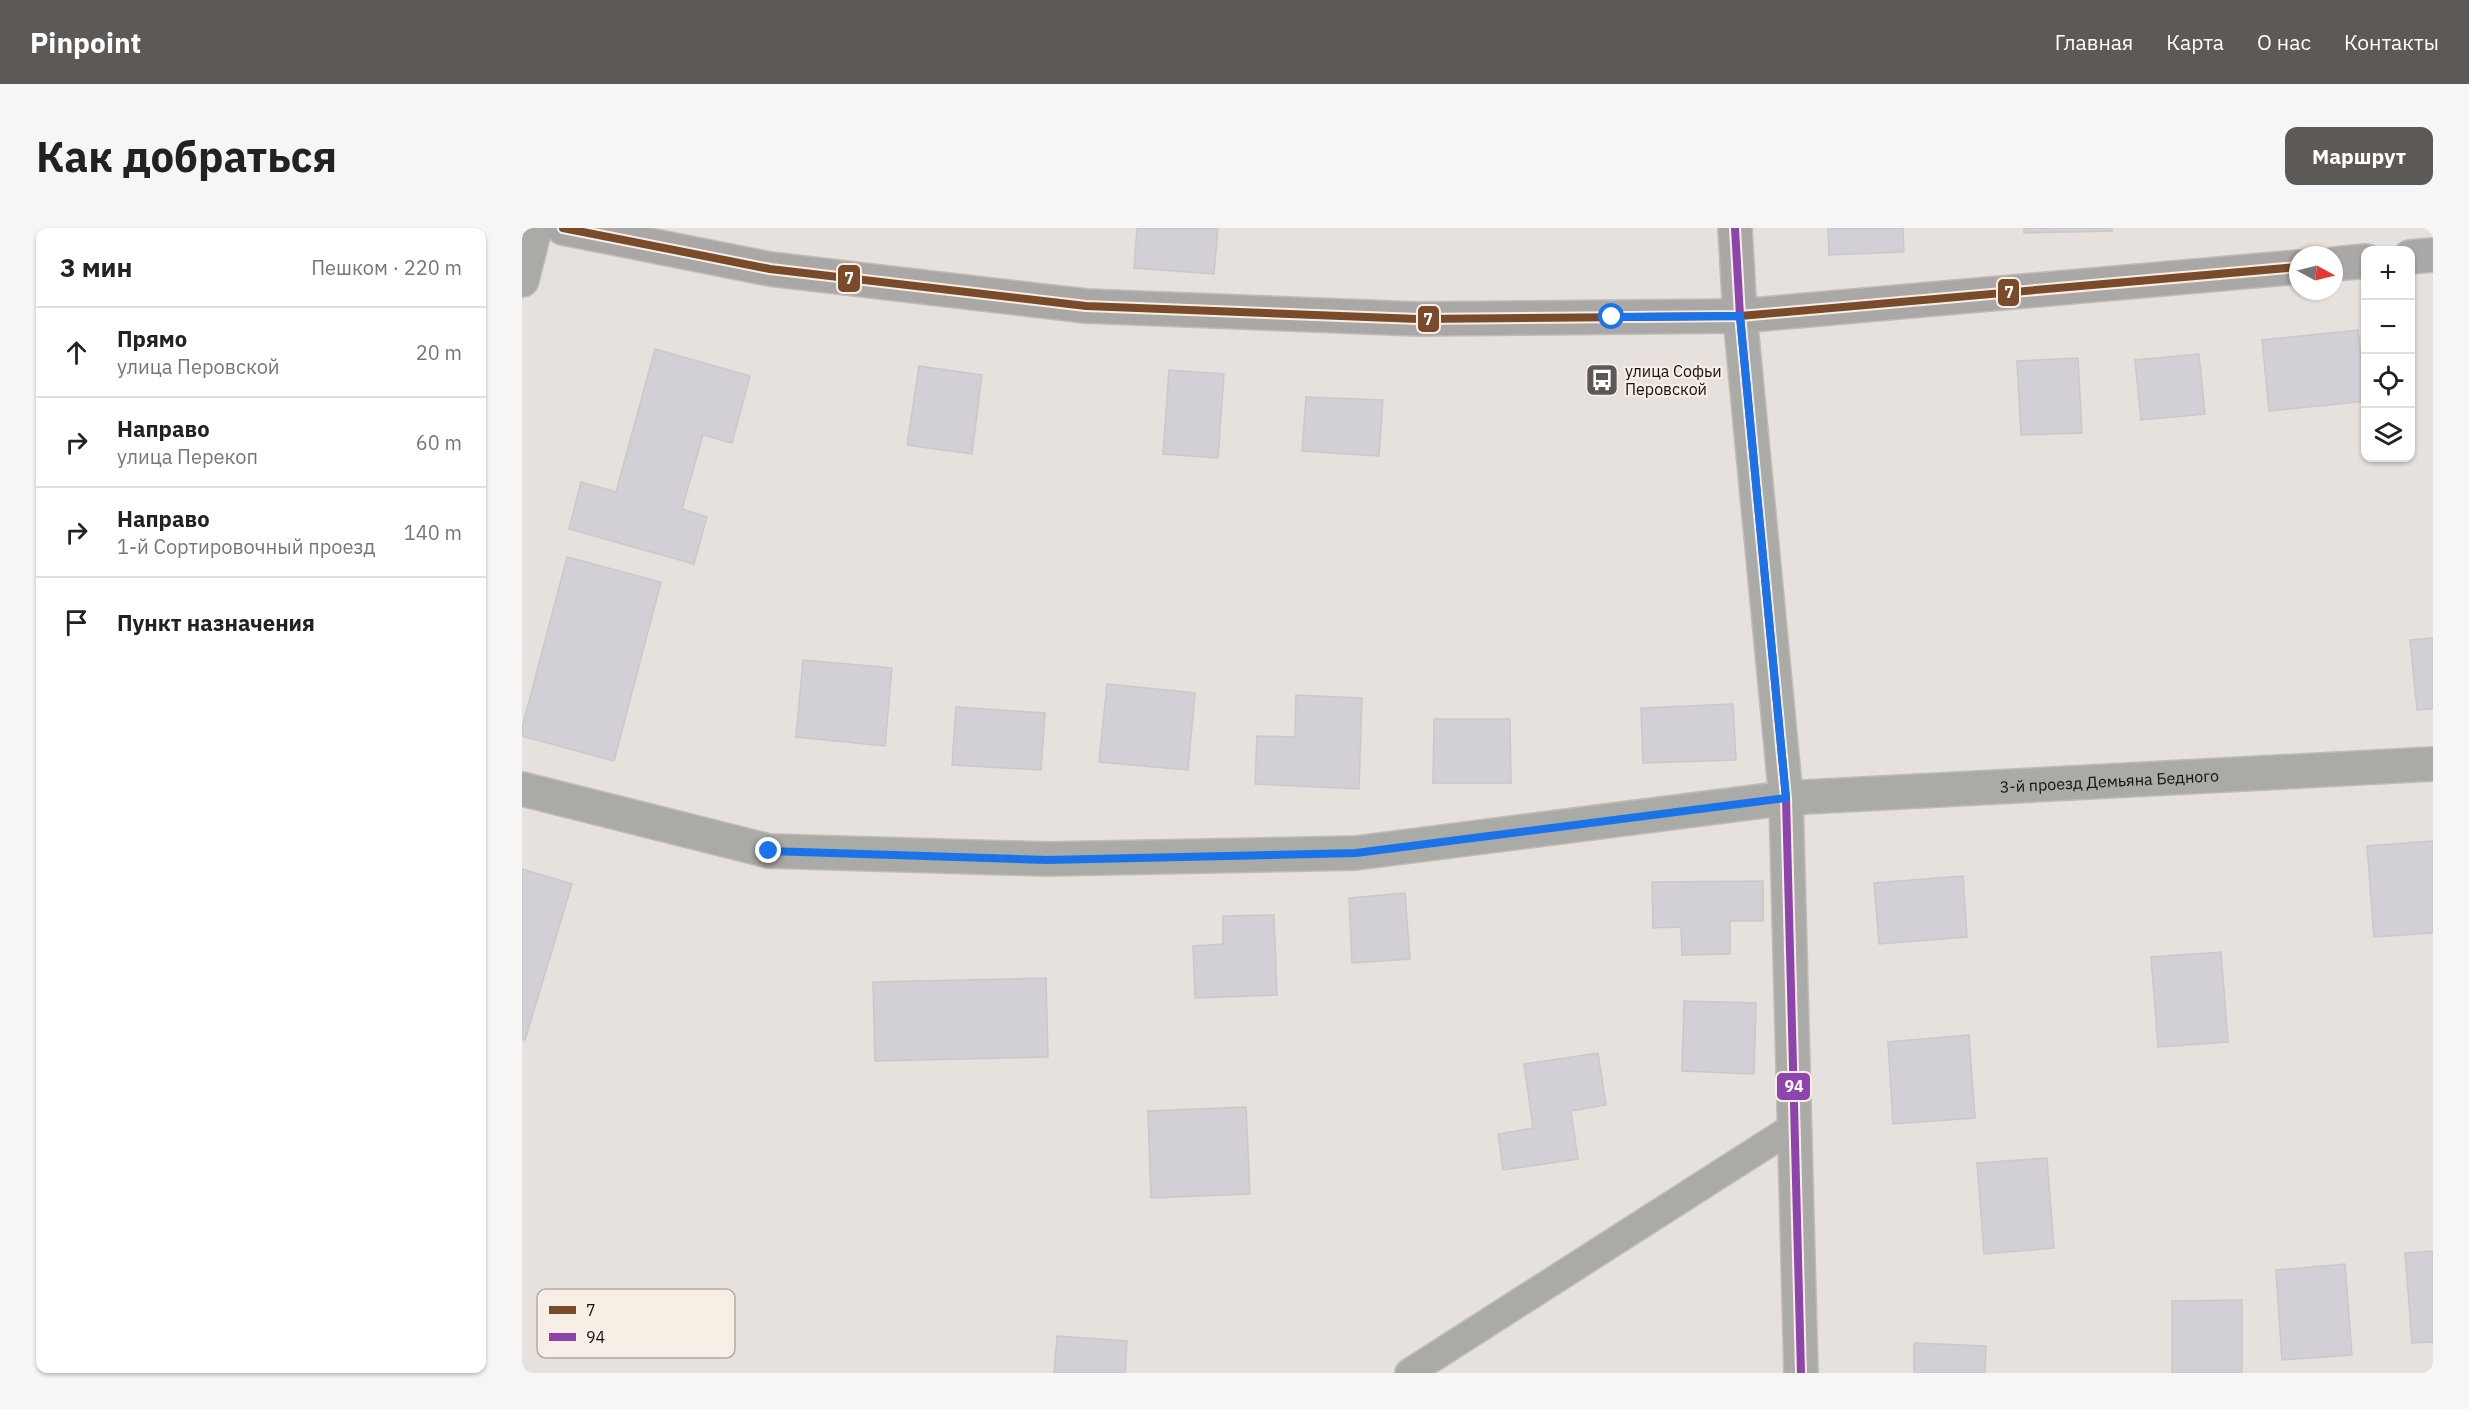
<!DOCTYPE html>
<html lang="ru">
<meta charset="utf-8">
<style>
:root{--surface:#fff;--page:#f6f6f6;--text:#222;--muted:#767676;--line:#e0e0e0;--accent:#5d5956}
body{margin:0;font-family:"IBM Plex Sans",sans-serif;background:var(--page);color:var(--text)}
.controls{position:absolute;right:18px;top:18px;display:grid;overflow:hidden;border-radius:12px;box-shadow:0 2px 4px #0004}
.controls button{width:54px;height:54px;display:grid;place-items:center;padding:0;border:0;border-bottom:2px solid var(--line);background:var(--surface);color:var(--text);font:30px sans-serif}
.compass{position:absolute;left:1767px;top:18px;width:54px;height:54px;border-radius:50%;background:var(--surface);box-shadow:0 2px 4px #0004;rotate:97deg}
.stop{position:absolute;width:18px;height:18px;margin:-14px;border:4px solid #1a73e8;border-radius:50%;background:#fff}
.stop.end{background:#1a73e8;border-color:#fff;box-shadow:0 2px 6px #0008}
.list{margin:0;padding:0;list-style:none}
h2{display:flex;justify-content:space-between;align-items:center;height:78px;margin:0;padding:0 24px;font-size:26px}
h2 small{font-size:20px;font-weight:400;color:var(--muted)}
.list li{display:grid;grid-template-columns:39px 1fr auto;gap:18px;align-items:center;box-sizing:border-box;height:90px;padding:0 24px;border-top:2px solid var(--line)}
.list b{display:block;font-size:22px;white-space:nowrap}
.list p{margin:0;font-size:20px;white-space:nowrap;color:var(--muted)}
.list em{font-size:20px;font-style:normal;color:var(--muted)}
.icon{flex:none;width:33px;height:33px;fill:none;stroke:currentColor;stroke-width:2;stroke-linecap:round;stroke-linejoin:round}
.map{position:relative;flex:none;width:1911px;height:1145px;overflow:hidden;border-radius:12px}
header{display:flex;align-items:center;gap:36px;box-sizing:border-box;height:84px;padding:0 30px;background:var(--accent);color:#fff}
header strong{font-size:28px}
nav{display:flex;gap:33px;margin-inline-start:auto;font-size:21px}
.intro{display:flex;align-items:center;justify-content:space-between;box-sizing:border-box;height:144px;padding:0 36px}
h1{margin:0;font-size:42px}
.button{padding:15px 27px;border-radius:12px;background:var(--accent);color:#fff;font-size:21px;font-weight:700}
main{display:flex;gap:36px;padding:0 36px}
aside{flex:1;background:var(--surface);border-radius:12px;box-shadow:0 2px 4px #0004}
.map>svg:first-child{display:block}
.building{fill:#d3cfd7;stroke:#cac8c8;stroke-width:1.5}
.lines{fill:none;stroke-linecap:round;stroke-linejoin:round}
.service-casing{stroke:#bfbbb8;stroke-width:30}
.minor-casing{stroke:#bfbbb8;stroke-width:36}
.secondary-casing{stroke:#bfbbb8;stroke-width:36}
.service{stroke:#aaaaa7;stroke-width:27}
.minor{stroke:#aaaaa7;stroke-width:33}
.secondary{stroke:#aaa8a6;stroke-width:33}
.bus-1-casing{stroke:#f7eee6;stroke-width:12}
.bus-2-casing{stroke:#f7eee6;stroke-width:12}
.bus-1{stroke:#7a4b2a;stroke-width:8}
.bus-2{stroke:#8e44ad;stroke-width:8}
.route{stroke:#1a73e8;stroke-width:8}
.labels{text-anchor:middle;stroke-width:4.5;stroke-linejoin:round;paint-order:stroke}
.poi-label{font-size:16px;fill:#13100d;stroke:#f7eee6;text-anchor:start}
.street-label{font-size:16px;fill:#13100d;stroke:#f7eee6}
.key{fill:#f7eee6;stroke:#b3aba5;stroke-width:1.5}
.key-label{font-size:16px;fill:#13100d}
.line-badge{stroke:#f7eee6;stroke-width:2}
.badge-label{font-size:16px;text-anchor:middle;font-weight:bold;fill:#fff}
</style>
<header>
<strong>Pinpoint</strong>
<nav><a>Главная</a><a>Карта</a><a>О нас</a><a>Контакты</a></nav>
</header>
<div class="intro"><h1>Как добраться</h1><a class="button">Маршрут</a></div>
<main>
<aside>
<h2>3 мин<small>Пешком · 220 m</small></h2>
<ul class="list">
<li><svg class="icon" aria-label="ahead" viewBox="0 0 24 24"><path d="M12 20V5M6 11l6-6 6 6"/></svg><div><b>Прямо</b><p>улица Перовской</p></div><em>20 m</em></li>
<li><svg class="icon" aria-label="right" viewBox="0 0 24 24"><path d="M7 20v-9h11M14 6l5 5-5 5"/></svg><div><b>Направо</b><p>улица Перекоп</p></div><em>60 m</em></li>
<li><svg class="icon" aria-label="right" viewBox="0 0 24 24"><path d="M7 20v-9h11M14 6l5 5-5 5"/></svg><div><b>Направо</b><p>1-й Сортировочный проезд</p></div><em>140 m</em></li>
<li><svg class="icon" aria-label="arrive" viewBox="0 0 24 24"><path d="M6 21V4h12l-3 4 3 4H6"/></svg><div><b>Пункт назначения</b></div></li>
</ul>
</aside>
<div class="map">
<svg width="1911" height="1145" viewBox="0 0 1911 1145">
<rect width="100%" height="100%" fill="#e6e1dd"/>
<!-- building -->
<g class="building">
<path d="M615,0H696L692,46L612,40Z"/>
<path d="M1306,0H1381L1382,24L1307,27Z"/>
<path d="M1502,0H1590V3L1502,5Z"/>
<path d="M1836,102L1844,173L1747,183L1740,112Z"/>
<path d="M133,121L228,148L210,215L181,207L160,281L185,289L172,336L47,301L59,254L94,264Z"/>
<path d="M1677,126L1683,186L1619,192L1613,132Z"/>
<path d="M1556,130L1560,205L1499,207L1495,133Z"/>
<path d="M397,138L460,147L450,226L385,217Z"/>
<path d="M647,142L702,146L696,230L641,226Z"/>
<path d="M784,169L861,172L857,228L780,223Z"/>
<path d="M45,329L139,354L92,533L0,508V500Z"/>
<path d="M1911,410V481L1895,482L1888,412Z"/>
<path d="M281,432L370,440L363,518L274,509Z"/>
<path d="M585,456L673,465L666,542L577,534Z"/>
<path d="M774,467L840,470L837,561L733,556L735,508L773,509Z"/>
<path d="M1211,476L1214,532L1121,535L1119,480Z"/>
<path d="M434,479L523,485L519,542L430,537Z"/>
<path d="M912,491H988L989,555H911Z"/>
<path d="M1911,613V705L1852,709L1845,618Z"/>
<path d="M0,641L50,656L3,812L0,811Z"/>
<path d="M1441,648L1445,709L1357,716L1352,655Z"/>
<path d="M1241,653V693H1208V726L1160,727L1159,699L1131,700L1130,654Z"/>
<path d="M883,665L888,731L830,735L827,670Z"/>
<path d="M752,687L755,767L673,770L671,718L701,716V688Z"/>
<path d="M1699,724L1706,814L1636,819L1629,729Z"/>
<path d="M524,750L526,829L353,833L351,754Z"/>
<path d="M1162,773L1234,775L1232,846L1160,843Z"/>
<path d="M1447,807L1453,890L1371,896L1366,814Z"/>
<path d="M1076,825L1084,877L1049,883L1056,931L981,942L976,906L1011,900L1002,836Z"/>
<path d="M724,879L728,966L629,970L626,883Z"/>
<path d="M1525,930L1532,1020L1462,1026L1455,935Z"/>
<path d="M1911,1023V1114L1890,1115L1883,1025Z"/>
<path d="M1823,1036L1830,1127L1760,1132L1754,1042Z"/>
<path d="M1720,1072V1145H1650V1073Z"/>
<path d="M535,1108L605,1113L603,1145H532Z"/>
<path d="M1392,1115L1464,1118L1463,1145H1392Z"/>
</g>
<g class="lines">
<!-- service casing -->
<g class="service-casing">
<path id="service" d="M887,1145L1273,898"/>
</g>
<!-- minor casing -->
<g class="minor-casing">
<g id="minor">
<path d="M0,52L13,0"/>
<path d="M1218,88L1264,570L1279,1145"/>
<path id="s1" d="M0,561L247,623L525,631L834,625L1264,570L1911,536"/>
</g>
</g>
<!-- secondary casing -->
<g class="secondary-casing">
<g id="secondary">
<path d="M41,0L248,41L564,78L896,91L1218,88L1776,39"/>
<path d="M1213,0L1218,88"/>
<path d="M1888,29L1911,27"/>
<path d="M1812,36L1844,33"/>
</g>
</g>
<!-- service -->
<use href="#service" class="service"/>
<!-- minor -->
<use href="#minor" class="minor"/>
<!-- secondary -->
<use href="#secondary" class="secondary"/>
<!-- bus-1 casing -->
<g class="bus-1-casing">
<path id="bus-1" d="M41,0L248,41L564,78L896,91L1218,88L1776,39"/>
</g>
<!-- bus-2 casing -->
<g class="bus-2-casing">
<path id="bus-2" d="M1213,0L1218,88L1264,570L1279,1145"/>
</g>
<!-- bus-1 -->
<use href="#bus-1" class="bus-1"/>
<!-- bus-2 -->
<use href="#bus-2" class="bus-2"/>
</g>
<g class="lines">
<!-- route -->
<path class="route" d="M247,623L525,632L834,625L1264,570L1218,88L1090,89"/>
</g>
<!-- icons -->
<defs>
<g id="bus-square" transform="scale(1.725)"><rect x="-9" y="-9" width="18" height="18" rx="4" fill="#5d5956" stroke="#f7eee6"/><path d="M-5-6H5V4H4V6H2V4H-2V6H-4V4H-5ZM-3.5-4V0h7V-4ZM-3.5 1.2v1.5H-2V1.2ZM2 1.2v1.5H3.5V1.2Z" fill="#fff"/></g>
</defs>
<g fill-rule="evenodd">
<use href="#bus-square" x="1080" y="152"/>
</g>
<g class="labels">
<!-- poi labels -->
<g class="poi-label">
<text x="1103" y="149">улица Софьи<tspan x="1103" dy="18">Перовской</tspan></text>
</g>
<!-- street labels -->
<g class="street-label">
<text dy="6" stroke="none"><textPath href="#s1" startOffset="1599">3-й проезд Демьяна Бедного</textPath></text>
</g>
</g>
<!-- legend -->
<rect x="15" y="1061" width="198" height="69" rx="9" class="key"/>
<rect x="27" y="1078" width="27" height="8" fill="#7a4b2a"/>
<rect x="27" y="1105" width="27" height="8" fill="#8e44ad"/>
<g class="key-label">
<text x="64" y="1088">7</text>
<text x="64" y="1115">94</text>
</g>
<g class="line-badge">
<rect x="315" y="36" width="24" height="29" rx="6" fill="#7a4b2a"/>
<rect x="1475" y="50" width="23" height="29" rx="6" fill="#7a4b2a"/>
<rect x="895" y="77" width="23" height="28" rx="6" fill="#7a4b2a"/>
<rect x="1254" y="844" width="35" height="29" rx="6" fill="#8e44ad"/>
</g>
<g class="badge-label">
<text x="327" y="56">7</text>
<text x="1487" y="70">7</text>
<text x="906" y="97">7</text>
<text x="1272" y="864">94</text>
</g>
</svg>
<div class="controls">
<button>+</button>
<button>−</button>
<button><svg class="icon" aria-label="locate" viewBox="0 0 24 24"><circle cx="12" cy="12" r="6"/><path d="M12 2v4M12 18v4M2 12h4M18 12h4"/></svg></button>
<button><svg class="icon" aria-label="layers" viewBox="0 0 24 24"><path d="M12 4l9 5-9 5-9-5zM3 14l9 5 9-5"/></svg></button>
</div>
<svg class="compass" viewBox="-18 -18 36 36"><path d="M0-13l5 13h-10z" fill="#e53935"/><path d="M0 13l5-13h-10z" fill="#767676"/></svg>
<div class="stop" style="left:1090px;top:89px"></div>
<div class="stop end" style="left:247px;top:623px"></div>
</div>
</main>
